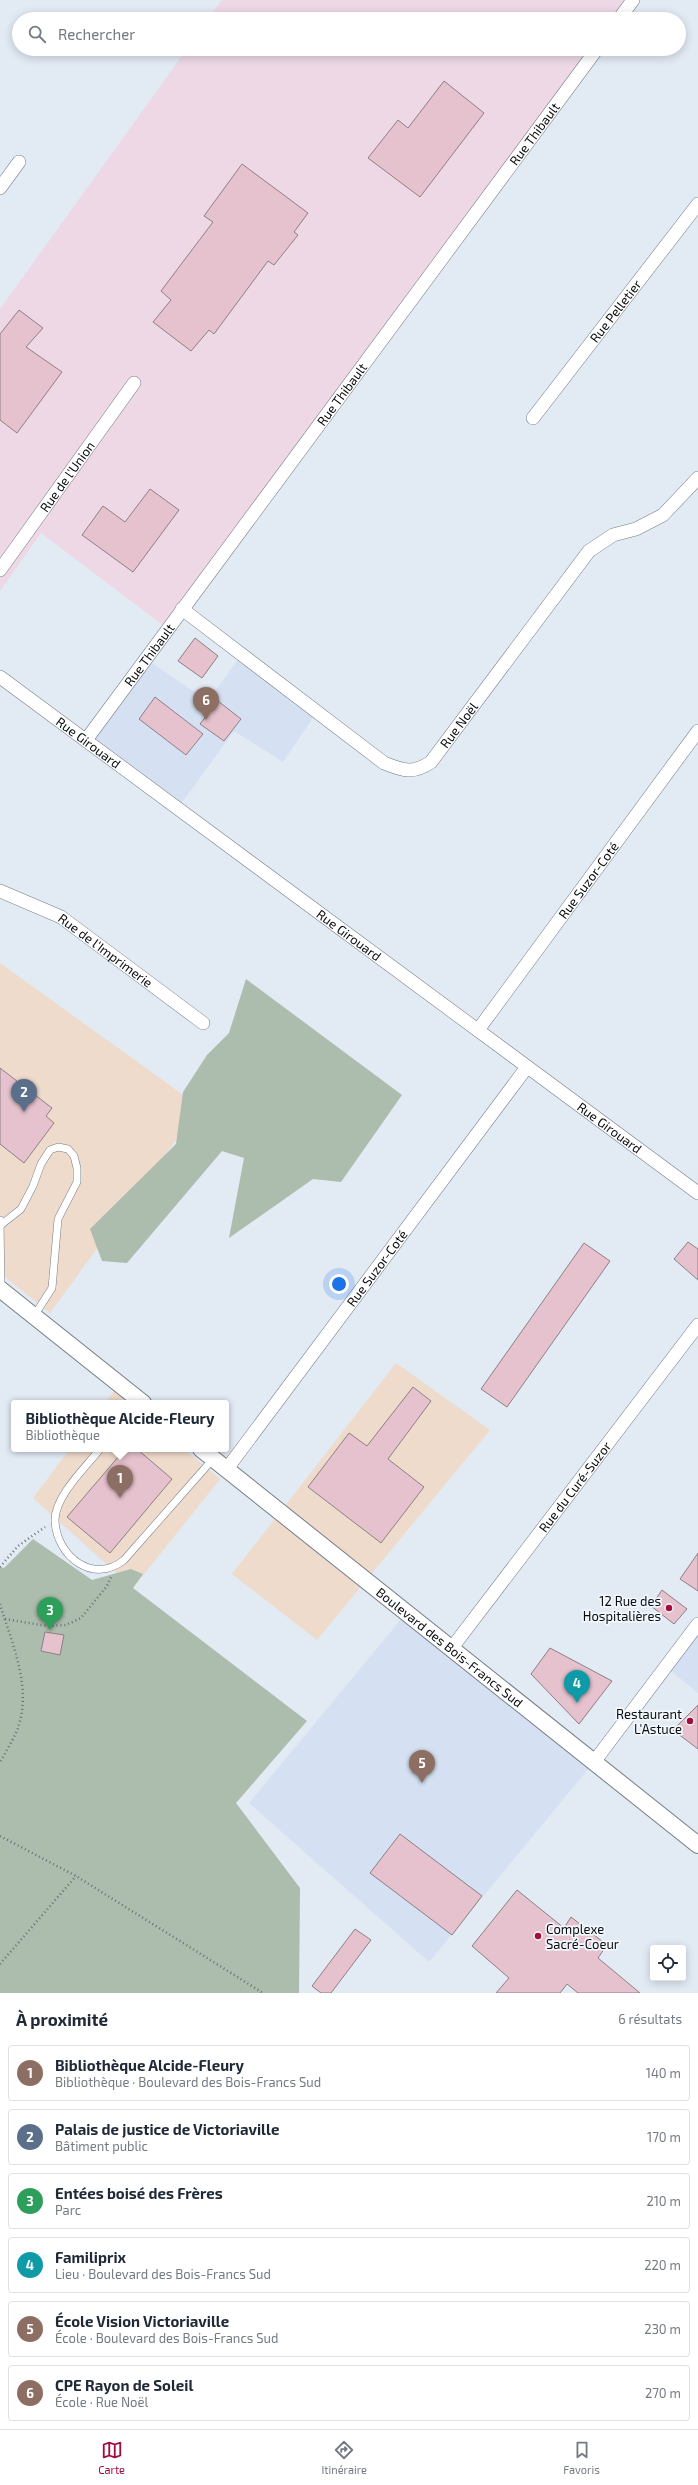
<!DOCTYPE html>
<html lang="fr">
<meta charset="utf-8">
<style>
:root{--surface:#fff;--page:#f6f6f7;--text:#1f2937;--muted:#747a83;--line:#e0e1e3;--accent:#a50c3e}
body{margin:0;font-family:"Exo 2",sans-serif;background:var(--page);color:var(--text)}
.controls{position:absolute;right:12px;bottom:12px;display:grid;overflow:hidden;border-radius:4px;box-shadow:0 2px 10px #0003}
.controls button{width:36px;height:36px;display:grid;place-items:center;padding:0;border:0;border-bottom:1px solid var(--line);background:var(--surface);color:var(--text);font:20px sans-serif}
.you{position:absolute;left:339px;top:1284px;width:14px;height:14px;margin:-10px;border:3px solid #fff;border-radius:50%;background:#1a73e8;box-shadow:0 0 0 6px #1a73e833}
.badge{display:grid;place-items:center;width:26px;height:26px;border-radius:50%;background:var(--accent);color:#fff;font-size:13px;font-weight:700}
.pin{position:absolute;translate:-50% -33px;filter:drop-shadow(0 1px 2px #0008)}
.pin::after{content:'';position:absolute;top:21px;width:14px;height:12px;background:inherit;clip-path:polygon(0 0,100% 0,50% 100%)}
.popup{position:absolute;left:11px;top:1400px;width:218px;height:52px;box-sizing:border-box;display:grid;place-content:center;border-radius:4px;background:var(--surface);filter:drop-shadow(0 1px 3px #0005);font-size:13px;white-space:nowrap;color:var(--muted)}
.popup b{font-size:15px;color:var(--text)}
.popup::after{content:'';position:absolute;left:50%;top:100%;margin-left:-8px;border:8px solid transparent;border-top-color:var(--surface)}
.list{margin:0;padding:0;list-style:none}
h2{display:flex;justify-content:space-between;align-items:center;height:52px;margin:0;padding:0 16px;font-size:17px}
h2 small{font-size:13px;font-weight:400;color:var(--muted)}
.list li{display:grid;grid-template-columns:26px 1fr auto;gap:12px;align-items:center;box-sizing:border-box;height:56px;margin:0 8px 8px;padding:0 8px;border:1px solid var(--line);border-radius:4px}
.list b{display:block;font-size:15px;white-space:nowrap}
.list p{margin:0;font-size:13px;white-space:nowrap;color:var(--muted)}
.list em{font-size:13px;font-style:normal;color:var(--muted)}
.icon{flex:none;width:22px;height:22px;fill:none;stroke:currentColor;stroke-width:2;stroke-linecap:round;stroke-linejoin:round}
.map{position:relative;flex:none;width:698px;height:1993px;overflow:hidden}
.search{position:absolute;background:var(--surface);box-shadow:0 2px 10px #0003;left:12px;right:12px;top:12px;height:44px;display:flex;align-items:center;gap:10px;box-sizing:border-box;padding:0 14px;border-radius:22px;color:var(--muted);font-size:15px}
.sheet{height:436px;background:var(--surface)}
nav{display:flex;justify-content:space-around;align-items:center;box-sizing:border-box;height:56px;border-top:1px solid var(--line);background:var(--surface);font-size:11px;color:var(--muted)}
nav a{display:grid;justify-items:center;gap:2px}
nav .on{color:var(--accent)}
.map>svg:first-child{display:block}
.commercial{fill:#efdbcc}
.industrial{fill:#eed8e6}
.built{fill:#d5e1f2}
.green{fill:#acbcad}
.building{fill:#e5c2cd;stroke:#8d8084}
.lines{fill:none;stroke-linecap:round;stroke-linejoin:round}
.service-casing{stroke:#767d86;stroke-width:8}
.minor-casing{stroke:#767d86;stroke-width:14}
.tertiary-casing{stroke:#767d86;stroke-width:18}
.path{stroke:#6c7077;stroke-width:2.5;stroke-dasharray:1 3;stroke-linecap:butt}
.service{stroke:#fff;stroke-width:7}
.minor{stroke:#fff;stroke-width:13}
.tertiary{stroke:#fff;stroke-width:16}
.poi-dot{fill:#a50c3e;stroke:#f2f7fd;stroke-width:1.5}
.labels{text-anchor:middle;stroke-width:3.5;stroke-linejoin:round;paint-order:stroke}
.street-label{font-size:13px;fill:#0a0c0f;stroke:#f2f7fd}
.poi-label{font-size:13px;fill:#0a0c0f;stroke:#f2f7fd;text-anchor:end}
</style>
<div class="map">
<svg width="698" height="1993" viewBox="0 0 698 1993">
<rect width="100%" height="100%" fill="#e2eaf4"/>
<!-- commercial -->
<g class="commercial">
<path d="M0,963L200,1107L50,1313L0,1273Z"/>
<path d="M396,1363L490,1430L317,1640L232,1574Z"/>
<path d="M114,1391L129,1403H105Z"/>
<path d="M70,1449H184L220,1479L133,1588L33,1498Z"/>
</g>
<!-- industrial -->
<g class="industrial">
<path d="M222,0H632L618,19H208Z"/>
<path d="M187,49H596L168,629L41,533L0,591V309Z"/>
</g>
<!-- built -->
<g class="built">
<path d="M242,654L319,709L283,762L234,731L178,808L86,740L146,659L208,701Z"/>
<path d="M407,1612L594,1762L429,1962L249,1803Z"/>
<path d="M698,1624V1693L666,1667Z"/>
</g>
<!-- green -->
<g class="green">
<path d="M246,979L402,1095L341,1182L313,1179L229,1238L244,1158L222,1151L127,1263L102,1261L90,1229L176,1144L183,1092L207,1055L229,1033Z"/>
<path d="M33,1539L92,1580L131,1569L143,1574L133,1588L307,1721L236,1803L300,1888L299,1993H0V1567L4,1568Z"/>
</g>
<!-- building -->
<g class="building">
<path d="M444,81L484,113L420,197L368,158L398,120L408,128Z"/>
<path d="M242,164L308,213L294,232L298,235L274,265L268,261L214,334L209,330L191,351L153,322L171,300L161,291L213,222L204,216Z"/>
<path d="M19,310L43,328L26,347L62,372L17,433L0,420V334Z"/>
<path d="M150,489L179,510L133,572L82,535L103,506L125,522Z"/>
<path d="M195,638L218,656L202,678L178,661Z"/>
<path d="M155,697L203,734L186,755L139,719Z"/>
<path d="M218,701L241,719L224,741L200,724Z"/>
<path d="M0,1068L52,1108L46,1116L54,1123L24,1163L0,1144Z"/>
<path d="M688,1242L698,1249V1280L674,1259Z"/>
<path d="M584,1243L610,1261L507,1407L481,1389Z"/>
<path d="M413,1387L431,1401L388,1459L424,1487L381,1543L308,1487L349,1433L367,1446Z"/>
<path d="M125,1449H137L172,1479L110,1553L67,1517Z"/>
<path d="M698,1553V1591L680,1579Z"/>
<path d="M662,1590L687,1609L674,1624L651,1606Z"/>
<path d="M45,1632L64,1635L60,1655L41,1651Z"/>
<path d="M550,1648L612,1681L579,1724L531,1674Z"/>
<path d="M698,1705V1749L673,1730Z"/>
<path d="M400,1834L482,1896L452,1935L370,1873Z"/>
<path d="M517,1890L564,1928L571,1917L607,1945L598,1958L640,1993H578L567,1984L560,1993H496L509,1978L472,1946Z"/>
<path d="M355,1929L371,1940L331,1993H321L312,1986Z"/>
</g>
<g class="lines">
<!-- service casing -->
<g class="service-casing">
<g id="service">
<path d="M0,1220L1,1290"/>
<path d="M2,1224L21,1209L33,1186L41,1164L50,1150L58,1147L68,1149L74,1156L77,1168V1182L58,1219L52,1288L34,1316"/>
<path d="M100,1449C86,1467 55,1496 55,1520C56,1556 93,1585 124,1560L213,1459"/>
</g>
</g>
<!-- minor casing -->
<g class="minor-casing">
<g id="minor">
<path d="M619,19L633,0"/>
<path d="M0,188L19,162"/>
<path id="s1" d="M533,418L698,204"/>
<path id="s2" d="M0,570L134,383"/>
<path id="s3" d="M182,609L384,763C404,771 413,774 431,762L589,551L613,535L636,529L663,515L698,478"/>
<path id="s4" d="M0,677L698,1193"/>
<path id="s5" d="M86,740L597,49"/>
<path id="s6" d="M0,891L61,917L203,1023"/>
<path id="s7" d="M478,1030L698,731"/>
<path id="s8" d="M226,1470L527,1067"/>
<path id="s9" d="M451,1649L698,1325"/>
<path d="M594,1762L698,1624"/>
</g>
</g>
<!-- tertiary casing -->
<g class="tertiary-casing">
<g id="tertiary">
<path d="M0,1289L143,1403"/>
<path id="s10" d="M201,1449L698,1845"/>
</g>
</g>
<!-- path -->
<g class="path">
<path d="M0,1567L18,1546L45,1527"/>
<path d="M0,1604C12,1644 34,1691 16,1733C11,1743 5,1753 0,1763"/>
<path d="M5,1619L47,1626L66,1625L81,1618L107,1586L111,1577"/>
<path d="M0,1836L76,1876L263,1993"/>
<path d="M0,1964L76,1876"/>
</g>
<!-- service -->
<use href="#service" class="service"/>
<!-- minor -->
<use href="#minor" class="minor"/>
<!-- tertiary -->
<use href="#tertiary" class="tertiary"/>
</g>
<!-- markers -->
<g class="poi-dot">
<circle cx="669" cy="1608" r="4"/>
<circle cx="690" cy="1721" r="4"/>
<circle cx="538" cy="1936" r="4"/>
</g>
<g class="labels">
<!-- street labels -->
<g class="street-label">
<text dy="5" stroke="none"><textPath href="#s5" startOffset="754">Rue Thibault</textPath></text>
<text dy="5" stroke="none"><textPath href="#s1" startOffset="135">Rue Pelletier</textPath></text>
<text dy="5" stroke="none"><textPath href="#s5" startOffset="430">Rue Thibault</textPath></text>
<text dy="5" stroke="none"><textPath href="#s2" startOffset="115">Rue de l'Union</textPath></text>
<text dy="5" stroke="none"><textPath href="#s5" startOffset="106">Rue Thibault</textPath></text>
<text dy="5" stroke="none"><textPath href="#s3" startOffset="350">Rue Noël</textPath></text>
<text dy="5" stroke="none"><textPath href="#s4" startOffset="110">Rue Girouard</textPath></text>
<text dy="5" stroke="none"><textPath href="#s7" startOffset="186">Rue Suzor-Coté</textPath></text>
<text dy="5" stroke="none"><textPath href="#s4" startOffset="434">Rue Girouard</textPath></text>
<text dy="5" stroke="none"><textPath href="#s6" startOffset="122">Rue de l'Imprimerie</textPath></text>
<text dy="5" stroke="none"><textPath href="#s4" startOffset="758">Rue Girouard</textPath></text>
<text dy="5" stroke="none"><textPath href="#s8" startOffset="252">Rue Suzor-Coté</textPath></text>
<text dy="5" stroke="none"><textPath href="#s9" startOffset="204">Rue du Curé-Suzor</textPath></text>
<text dy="5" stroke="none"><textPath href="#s10" startOffset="318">Boulevard des Bois-Francs Sud</textPath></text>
</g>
<!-- poi labels -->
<g class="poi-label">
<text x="661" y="1606">12 Rue des<tspan x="661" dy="15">Hospitalières</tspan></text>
<text x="682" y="1719">Restaurant<tspan x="682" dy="15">L'Astuce</tspan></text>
<text x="546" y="1934" text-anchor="start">Complexe<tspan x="546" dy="15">Sacré-Coeur</tspan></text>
</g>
</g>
</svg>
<div class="controls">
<button><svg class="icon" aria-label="locate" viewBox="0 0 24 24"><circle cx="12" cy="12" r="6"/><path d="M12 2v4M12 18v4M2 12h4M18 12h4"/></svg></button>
</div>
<div class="you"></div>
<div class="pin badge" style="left:120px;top:1498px;background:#8d6e63">1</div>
<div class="popup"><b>Bibliothèque Alcide-Fleury</b>Bibliothèque</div>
<div class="pin badge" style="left:24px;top:1112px;background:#5c6f8a">2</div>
<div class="pin badge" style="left:50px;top:1630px;background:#2e9e5b">3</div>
<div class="pin badge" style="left:577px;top:1703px;background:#0f9aa8">4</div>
<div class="pin badge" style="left:422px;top:1783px;background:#8d6e63">5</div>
<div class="pin badge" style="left:206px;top:720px;background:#8d6e63">6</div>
<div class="search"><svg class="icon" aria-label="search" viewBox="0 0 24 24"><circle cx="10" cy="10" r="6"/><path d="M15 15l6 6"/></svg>Rechercher</div>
</div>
<section class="sheet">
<h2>À proximité<small>6 résultats</small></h2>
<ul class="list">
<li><span class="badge" style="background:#8d6e63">1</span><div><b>Bibliothèque Alcide-Fleury</b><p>Bibliothèque · Boulevard des Bois-Francs Sud</p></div><em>140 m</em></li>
<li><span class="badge" style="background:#5c6f8a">2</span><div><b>Palais de justice de Victoriaville</b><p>Bâtiment public</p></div><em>170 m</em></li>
<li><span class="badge" style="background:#2e9e5b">3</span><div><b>Entées boisé des Frères</b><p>Parc</p></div><em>210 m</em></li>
<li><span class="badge" style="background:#0f9aa8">4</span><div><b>Familiprix</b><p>Lieu · Boulevard des Bois-Francs Sud</p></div><em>220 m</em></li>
<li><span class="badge" style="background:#8d6e63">5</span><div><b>École Vision Victoriaville</b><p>École · Boulevard des Bois-Francs Sud</p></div><em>230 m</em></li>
<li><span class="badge" style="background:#8d6e63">6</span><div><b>CPE Rayon de Soleil</b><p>École · Rue Noël</p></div><em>270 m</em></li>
</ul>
</section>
<nav>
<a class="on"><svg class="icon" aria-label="map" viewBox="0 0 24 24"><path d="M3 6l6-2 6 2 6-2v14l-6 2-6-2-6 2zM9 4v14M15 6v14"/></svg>Carte</a>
<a><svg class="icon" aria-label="directions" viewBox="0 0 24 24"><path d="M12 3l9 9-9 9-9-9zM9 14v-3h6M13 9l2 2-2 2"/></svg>Itinéraire</a>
<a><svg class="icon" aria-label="saved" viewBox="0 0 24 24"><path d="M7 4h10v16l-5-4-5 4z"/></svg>Favoris</a>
</nav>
